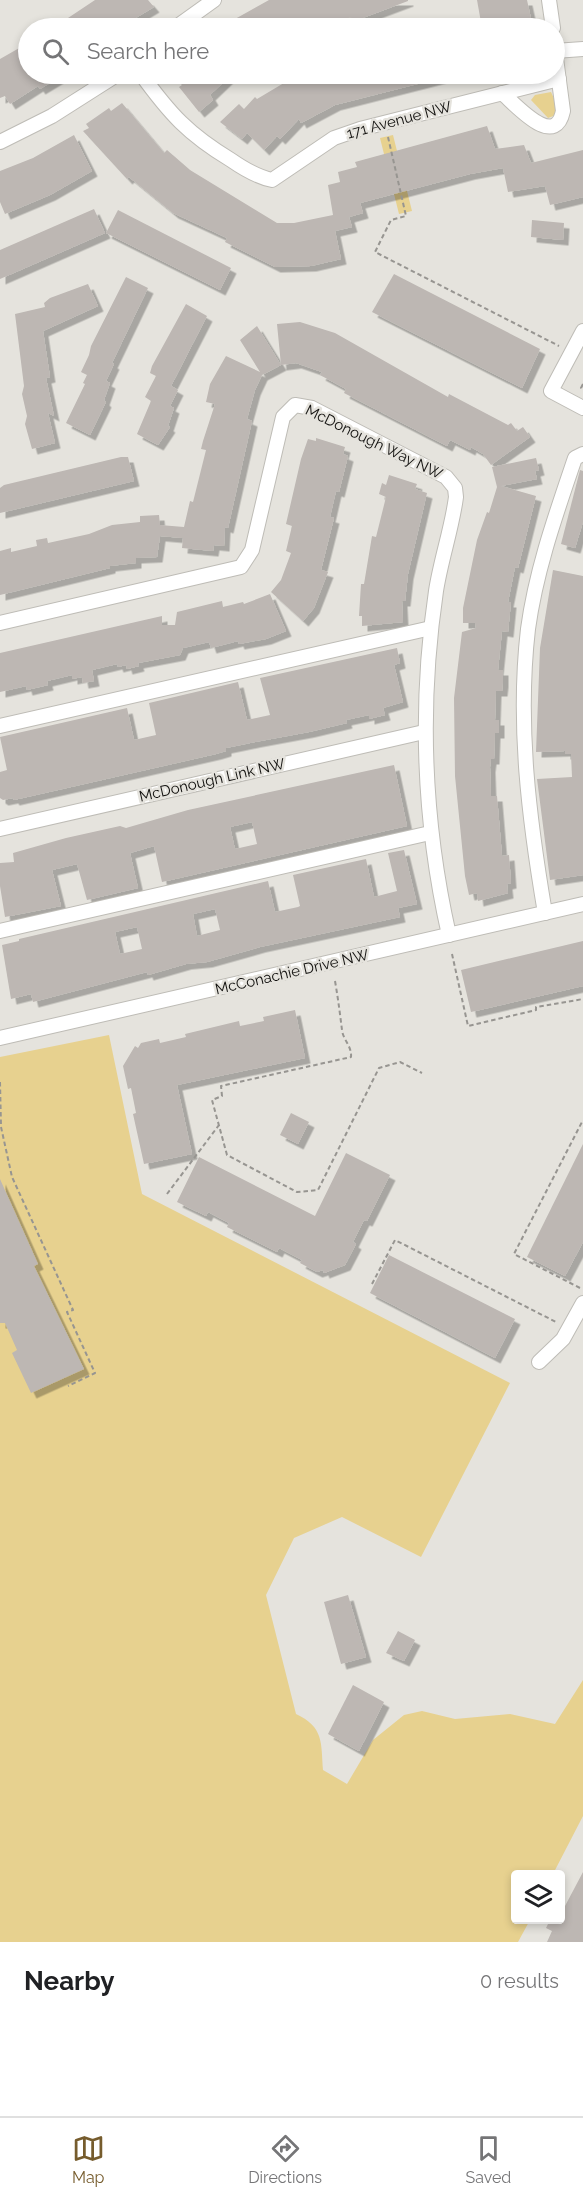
<!DOCTYPE html>
<style>
:root{--surface:#fff;--page:#f2f2f2;--text:#202124;--muted:#757577;--line:#e0e0e0;--accent:#765c2d}
body{margin:0;font-family:Raleway,sans-serif;background:var(--page);color:var(--text)}
.controls{position:absolute;right:18px;bottom:18px;display:grid;overflow:hidden;border-radius:6px;box-shadow:0 3px 9px #0003}
.controls button{width:54px;height:54px;display:grid;place-items:center;padding:0;border:0;border-bottom:2px solid var(--line);background:var(--surface);color:var(--text);font:30px sans-serif}
.list{margin:0;padding:0;list-style:none}
h2{display:flex;justify-content:space-between;align-items:center;height:78px;margin:0;padding:0 24px;font-size:26px}
h2 small{font-size:20px;font-weight:400;color:var(--muted)}
.icon{flex:none;width:33px;height:33px;fill:none;stroke:currentColor;stroke-width:2;stroke-linecap:round;stroke-linejoin:round}
.map{position:relative;flex:none;width:583px;height:1942px;overflow:hidden}
.search{position:absolute;background:var(--surface);box-shadow:0 3px 9px #0003;left:18px;right:18px;top:18px;height:66px;display:flex;align-items:center;gap:15px;box-sizing:border-box;padding:0 21px;border-radius:33px;color:var(--muted);font-size:22px}
.sheet{height:174px;background:var(--surface)}
nav{display:flex;justify-content:space-around;align-items:center;box-sizing:border-box;height:84px;border-top:2px solid var(--line);background:var(--surface);font-size:16px;color:var(--muted)}
nav a{display:grid;justify-items:center;gap:3px}
nav .on{color:var(--accent)}
.map>svg:first-child{display:block}
.green{fill:#e7d18f}
.building{fill:#bdb7b3;fill-rule:evenodd;filter:url(#shadow)}
.lines{fill:none;stroke-linecap:round;stroke-linejoin:round}
.minor-casing{stroke:#bebcb6;stroke-width:16}
.path{stroke:#979591;stroke-width:2;stroke-dasharray:4.5 3;stroke-linecap:butt}
.minor{stroke:#fff;stroke-width:14}
.labels{text-anchor:middle;stroke-width:5;stroke-linejoin:round;paint-order:stroke}
.street-label{font-size:15px;fill:#11100e;stroke:#e5e3dd}
</style>
<div class="map">
<svg width="583" height="1942" viewBox="0 0 583 1942">
<defs>
<filter id="shadow"><feDropShadow dx="5.5" dy="5.5" stdDeviation="0" flood-color="#0004"/></filter>
</defs>
<rect width="100%" height="100%" fill="#e5e3dd"/>
<!-- green -->
<g class="green">
<path d="M551,92L558,107L556,115L548,118L531,100L535,95Z"/>
<path d="M393,135L412,211L399,214L380,138Z"/>
<path d="M109,1035L142,1194L510,1383L421,1557L342,1517L294,1538L266,1595L296,1714C324,1727 321,1743 323,1770L347,1784L373,1740L404,1715L422,1711L455,1719L510,1714L555,1724L583,1680V1816L553,1874H516V1920H530L518,1942H0V1057Z"/>
</g>
<!-- building -->
<g class="building">
<path d="M95,0H148L154,7L134,19L136,23L127,28H53Z"/>
<path d="M269,0H408V1L360,19L352,21L351,17L317,28H219Z"/>
<path d="M477,0H527L533,28H482Z"/>
<path d="M28,43V74H65L40,89L38,86L10,104L5,96L0,98V59Z"/>
<path d="M172,74H232L210,95L213,100L199,112L179,87L182,85Z"/>
<path d="M299,74H440L441,78L335,105L301,123L299,119L280,139L277,136L264,150L247,133L242,139L220,122L239,104L244,109L255,97L257,99Z"/>
<path d="M122,103L164,153L167,150L190,170L277,223H294L333,215L328,185L340,182L338,172L357,167L355,162L487,126L495,149L524,145L531,163L583,150V197L550,205L545,186L508,192L503,168L470,174L360,203L363,213L349,217L352,227L335,231L341,259L311,266L275,267L225,242L227,238L173,213L129,177L127,179L83,131L89,128L86,124L109,108L111,111Z"/>
<path d="M74,135L92,171L50,195L5,214L0,202V171L33,158Z"/>
<path d="M94,209L105,233L0,279V250Z"/>
<path d="M118,210L231,268L220,290L106,233Z"/>
<path d="M532,220L564,223L563,240L531,237Z"/>
<path d="M394,274L540,349L522,388L372,312Z"/>
<path d="M126,277L148,288L112,363L114,364L106,381L110,383L104,400L106,402L90,435L66,423L85,384L83,383L87,375L81,372L89,355L91,346Z"/>
<path d="M88,284L98,306L43,331L50,377L46,378L54,416L48,413L55,443L32,449L25,424L27,416L22,394L24,386L15,314L45,307L44,303L50,298Z"/>
<path d="M186,304L207,316L171,386L178,390L170,406L174,408L168,426L170,427L158,445L137,434L151,401L145,397L156,376L150,373L152,366Z"/>
<path d="M300,322L335,333L448,397L449,394L508,425L511,423L517,431L523,427L530,437L491,465L483,454L471,447L470,450L450,440L447,446L344,393L346,389L320,375L322,372L296,363L281,365L277,324Z"/>
<path d="M257,326L281,365L262,375L255,390L247,419L252,421L228,528L225,527L224,546L214,545L213,551L182,548L183,538L160,536L157,557L136,558V563L110,566V568L0,595V551L11,548V552L37,546L36,540L47,538L48,543L89,534L112,525L140,522V516L159,515L160,525L184,527L190,501L193,502L206,450L201,449L203,441L215,404L206,402L210,384L226,356L260,372L240,340Z"/>
<path d="M316,438L345,447L343,454L348,456L339,492L336,491L330,517L334,518L321,570L328,572L314,608L303,621L271,592L281,580L291,553L286,551L292,526L286,524L301,459L308,439L316,441Z"/>
<path d="M121,457H128L134,481L0,513V488L4,485Z"/>
<path d="M536,458L539,470L535,471L537,479L501,486L536,496L518,568L515,567L508,602H511L508,632L502,631L498,670H503V682L502,691H496L495,720H499V733H495L494,759H491L490,767L491,796H497L502,856L509,855L511,883L507,884L508,893L478,901L477,893L469,895L465,876L455,776L454,698L462,632L476,628L475,623H463V608L477,540L487,512L489,513L497,487L492,467Z"/>
<path d="M580,470L583,471V522L575,548L561,544Z"/>
<path d="M389,475L417,484L415,489L427,493L408,574L405,601H402L403,622L362,626V616H359L361,584H364L372,536L376,537L386,497L379,494L382,483L386,485Z"/>
<path d="M553,570L583,576V875L550,880L537,779L572,777L571,754H565V751L536,752L540,648Z"/>
<path d="M270,594L286,631L266,639L239,644L238,641L211,648L209,642L183,648L180,655L138,663L139,666L127,669L126,665L118,667L117,664L92,670L94,681L83,683L82,677L72,679V675L47,681L48,685L27,690L26,686L0,692V653L162,616V625H175L177,612L222,601L223,607L243,602L244,604Z"/>
<path d="M397,648L400,663L394,665L403,702L383,708L385,715L369,719V715L346,720L347,723L309,732L255,742L226,748V751L216,754L14,800L13,798L3,800L0,798V772L7,770L0,737L127,708L134,740L156,735L149,703L238,682L247,720L270,715L260,678Z"/>
<path d="M394,765L407,826L162,882L154,846L130,853L138,888L87,900L77,864L52,870L61,906L5,917L0,886V863L14,862L13,853L66,838L120,826L126,828L188,810ZM252,822L257,844L235,849L230,827Z"/>
<path d="M404,850L417,904L398,908L400,917L260,947L207,962L186,964L148,975L147,972L33,1002L31,994L11,999L2,945L19,941V939L268,881L275,912L298,907L300,906L293,875L366,859L374,897L397,891L388,853ZM215,909L220,930L197,936L193,914ZM137,927L142,949L120,954L115,932Z"/>
<path d="M583,941V986L471,1012L461,970Z"/>
<path d="M295,1010L305,1058L177,1085L192,1154L144,1164L133,1114L136,1113L131,1088L128,1089L123,1066L135,1046L138,1048L141,1043L159,1039L160,1043L186,1037L185,1034L239,1021L240,1026L264,1021L263,1017Z"/>
<path d="M291,1113L309,1122L298,1144L280,1135Z"/>
<path d="M583,1144V1242L565,1276L527,1257Z"/>
<path d="M346,1153L390,1175L367,1221L364,1220L353,1242L356,1244L345,1265L324,1273L323,1270L317,1272L300,1263L302,1260L279,1248L277,1252L227,1227L229,1223L208,1212L206,1216L177,1202L199,1157L315,1216Z"/>
<path d="M0,1179L38,1264L34,1266L84,1369L31,1393L12,1353L17,1350L5,1323H0Z"/>
<path d="M389,1255L515,1319L495,1358L370,1293Z"/>
<path d="M348,1595L366,1657L341,1664L324,1602Z"/>
<path d="M398,1631L415,1640L404,1661L386,1653Z"/>
<path d="M353,1685L384,1702L359,1751L328,1734Z"/>
<path d="M583,1872V1942H547L552,1931L546,1928L550,1920H561V1904L565,1906Z"/>
</g>
<g class="lines">
<!-- minor casing -->
<g class="minor-casing">
<g id="minor">
<path d="M549,0L553,28"/>
<path d="M175,28L214,0"/>
<path d="M555,51L583,49"/>
<path d="M141,74C170,114 188,134 231,160C244,169 257,177 272,180L334,138L360,129L559,79"/>
<path d="M502,93C516,105 555,150 563,111L554,43"/>
<path d="M0,142L52,116L118,74"/>
<path d="M583,331L551,391L583,408"/>
<path d="M0,623L241,567L252,550L283,417L295,405L312,408L446,477L455,488L456,497C452,528 441,559 436,591C419,706 423,820 449,935"/>
<path d="M0,726L431,628"/>
<path d="M0,829L424,732"/>
<path d="M545,913C529,819 517,724 528,629C536,570 556,514 575,458L583,454"/>
<path d="M0,931L430,833"/>
<path d="M0,1038L583,904"/>
<path d="M539,1362L563,1339L583,1303"/>
</g>
</g>
<!-- path -->
<g class="path">
<path d="M388,137L406,216L391,220L375,252L559,346"/>
<path d="M583,384L581,388L583,389"/>
<path d="M452,954L468,1026L536,1010V1007L583,999"/>
<path d="M335,981C338,998 340,1014 342,1030C343,1040 352,1046 351,1057L221,1086L222,1096L212,1100L227,1155L297,1192L318,1190L379,1068L400,1062L422,1073"/>
<path d="M0,1082L1,1126"/>
<path d="M1,1127L12,1177L73,1310L67,1312L95,1373L68,1386"/>
<path d="M167,1194L219,1125"/>
<path d="M372,1284L395,1240L556,1322"/>
<path d="M580,1288L514,1254L583,1120"/>
</g>
<!-- minor -->
<use href="#minor" class="minor"/>
</g>
<g class="labels">
<!-- street labels -->
<g class="street-label">
<text transform="translate(399 120) rotate(-15)" y="5">171 Avenue NW</text>
<text transform="translate(374 442) rotate(26)" y="5">McDonough Way NW</text>
<text transform="translate(212 780) rotate(-13)" y="5">McDonough Link NW</text>
<text transform="translate(292 972) rotate(-13)" y="5">McConachie Drive NW</text>
</g>
</g>
</svg>
<div class="controls">
<button><svg class="icon" aria-label="layers" viewBox="0 0 24 24"><path d="M12 4l9 5-9 5-9-5zM3 14l9 5 9-5"/></svg></button>
</div>
<div class="search"><svg class="icon" aria-label="search" viewBox="0 0 24 24"><circle cx="10" cy="10" r="6"/><path d="M15 15l6 6"/></svg>Search here</div>
</div>
<section class="sheet">
<h2>Nearby<small>0 results</small></h2>
<ul class="list">
</ul>
</section>
<nav>
<a class="on"><svg class="icon" aria-label="map" viewBox="0 0 24 24"><path d="M3 6l6-2 6 2 6-2v14l-6 2-6-2-6 2zM9 4v14M15 6v14"/></svg>Map</a>
<a><svg class="icon" aria-label="directions" viewBox="0 0 24 24"><path d="M12 3l9 9-9 9-9-9zM9 14v-3h6M13 9l2 2-2 2"/></svg>Directions</a>
<a><svg class="icon" aria-label="saved" viewBox="0 0 24 24"><path d="M7 4h10v16l-5-4-5 4z"/></svg>Saved</a>
</nav>
